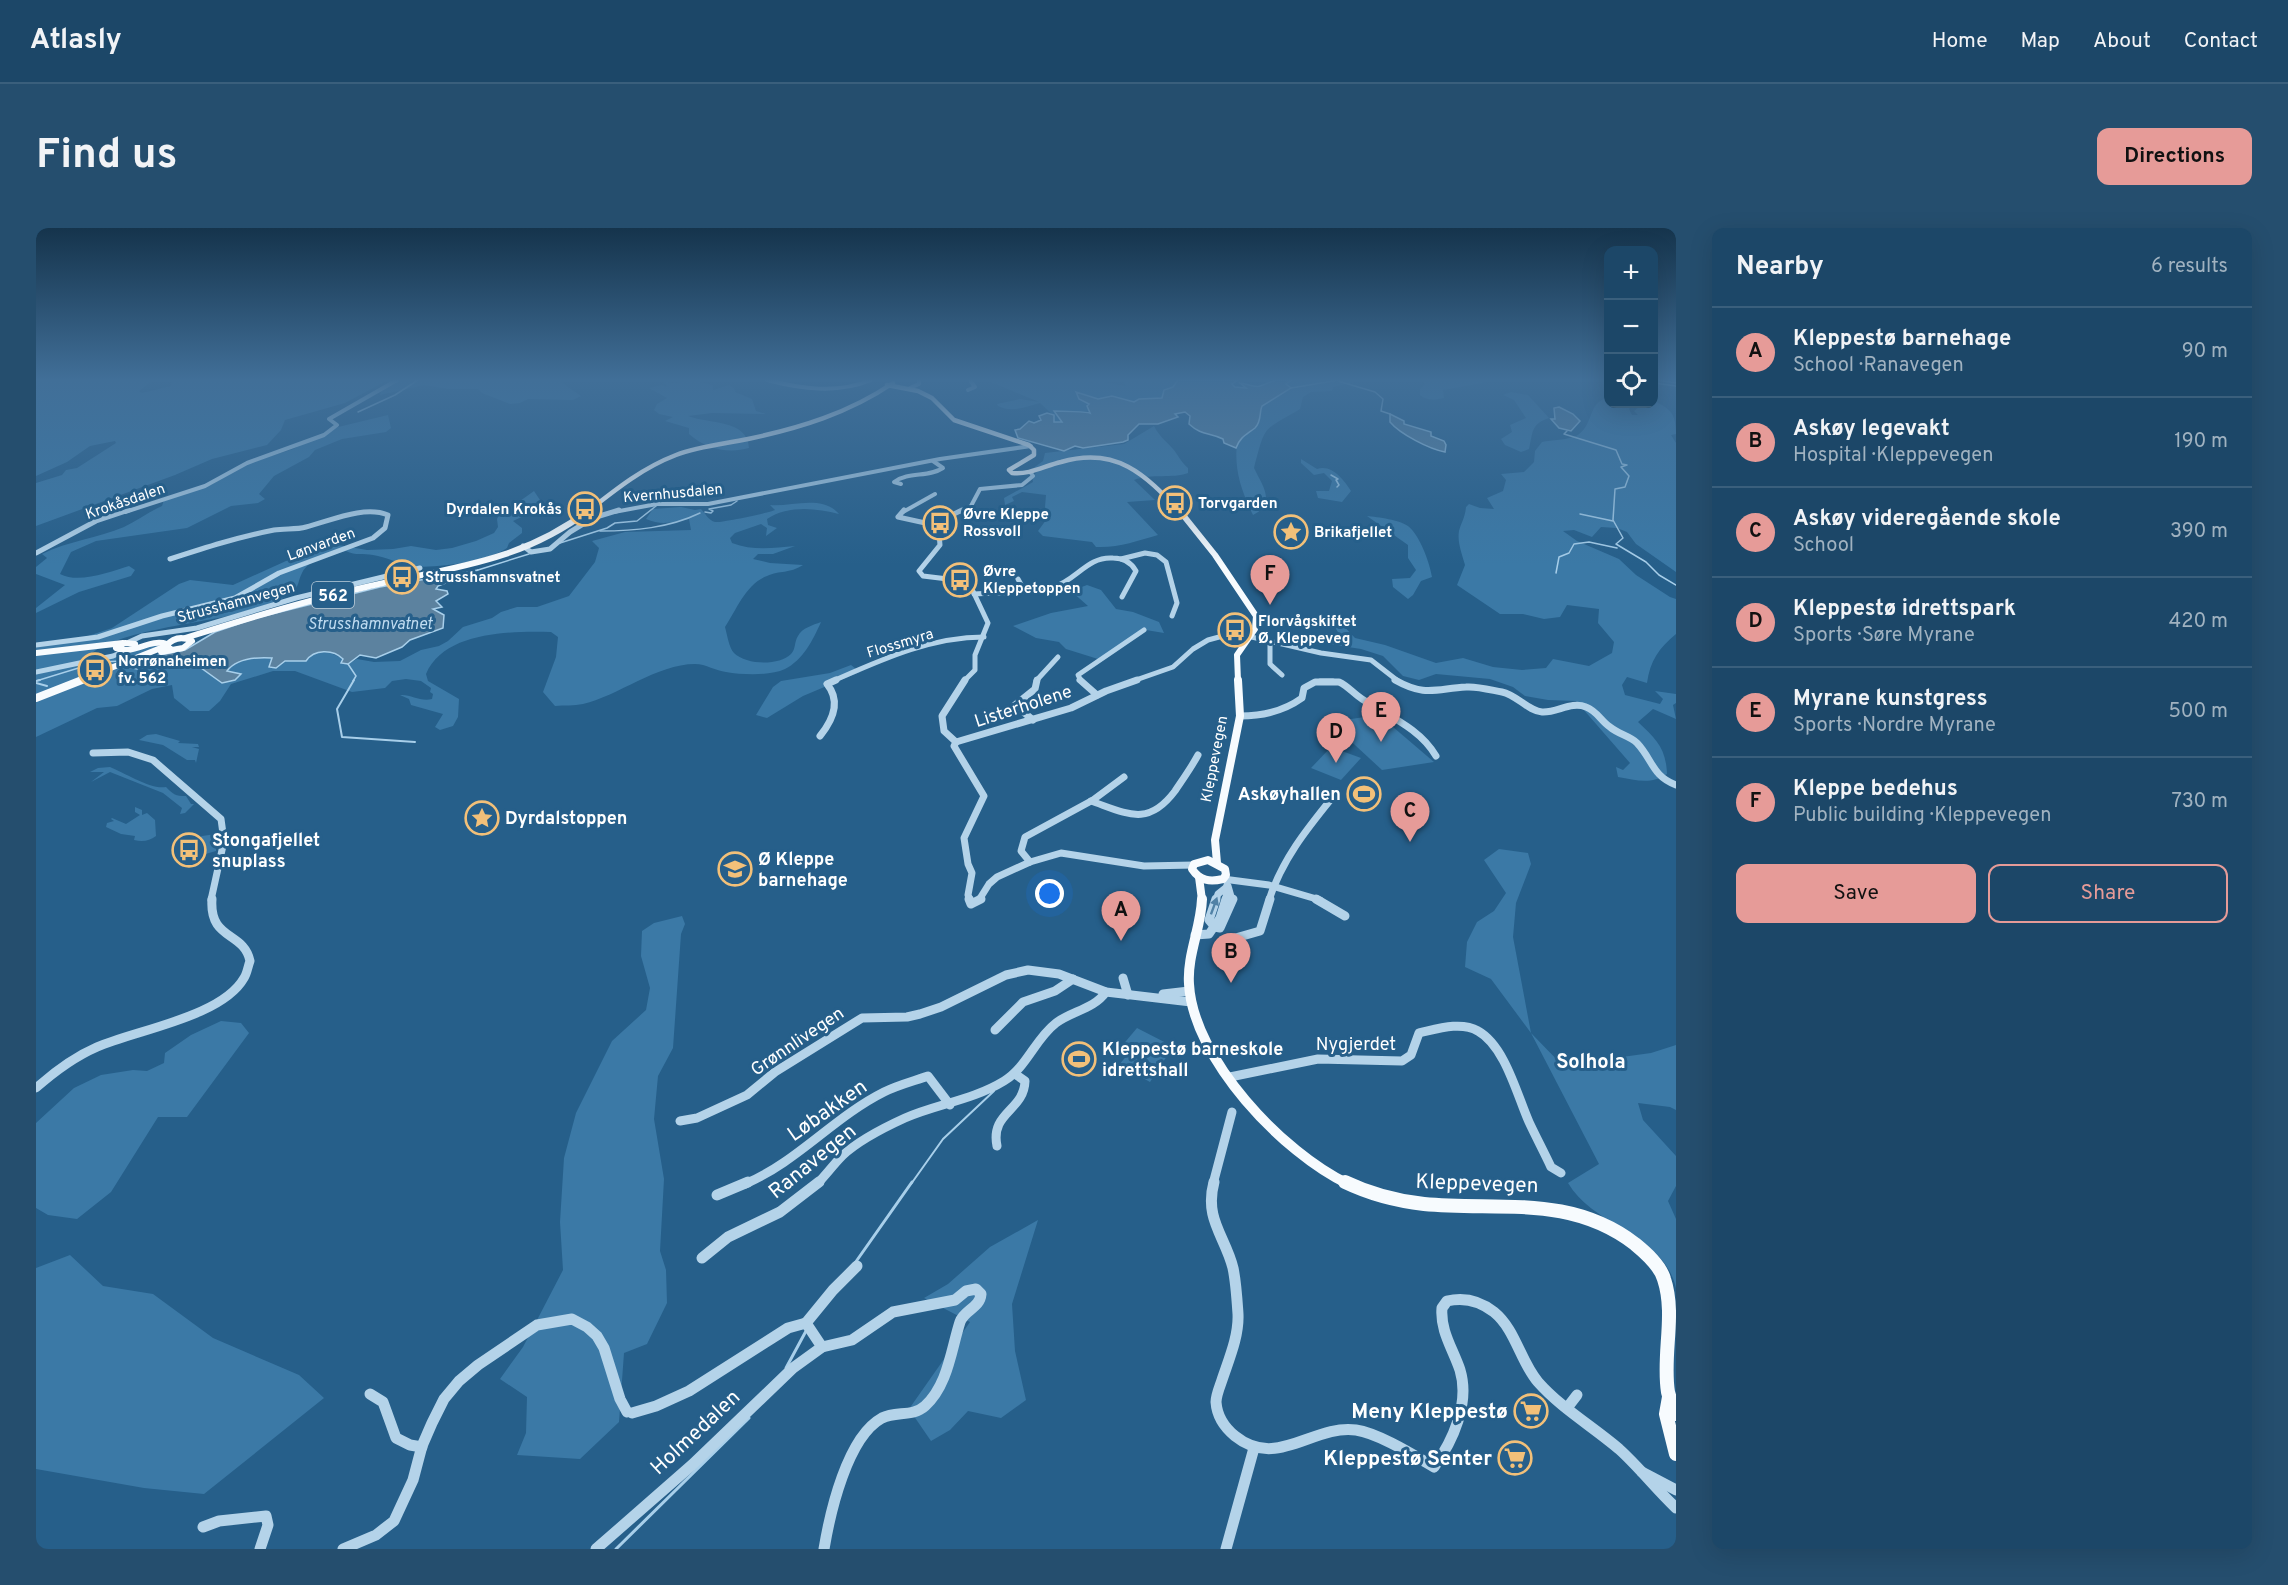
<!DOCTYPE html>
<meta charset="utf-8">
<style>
:root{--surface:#1c4768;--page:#254e6e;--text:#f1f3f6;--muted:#a0b2c0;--line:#3a5f7c;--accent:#e69b98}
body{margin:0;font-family:Overpass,sans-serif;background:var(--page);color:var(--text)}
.controls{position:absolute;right:18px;top:18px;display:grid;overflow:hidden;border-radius:12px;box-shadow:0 6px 24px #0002}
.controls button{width:54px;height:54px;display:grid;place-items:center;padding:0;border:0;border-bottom:2px solid var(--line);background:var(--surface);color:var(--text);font:30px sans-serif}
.you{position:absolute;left:1014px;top:666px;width:21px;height:21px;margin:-15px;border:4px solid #fff;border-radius:50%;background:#1a73e8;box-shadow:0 0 0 9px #1a73e833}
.badge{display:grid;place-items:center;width:39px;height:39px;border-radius:50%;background:var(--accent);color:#111;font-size:20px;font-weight:700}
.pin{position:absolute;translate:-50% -50px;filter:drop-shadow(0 2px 3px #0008)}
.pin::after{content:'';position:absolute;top:32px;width:21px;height:18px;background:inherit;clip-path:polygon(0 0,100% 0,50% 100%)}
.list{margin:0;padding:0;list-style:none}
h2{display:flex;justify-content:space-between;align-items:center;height:78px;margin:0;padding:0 24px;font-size:26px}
h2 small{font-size:20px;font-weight:400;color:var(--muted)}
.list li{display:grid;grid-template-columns:39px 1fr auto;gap:18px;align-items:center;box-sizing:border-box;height:90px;padding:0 24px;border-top:2px solid var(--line)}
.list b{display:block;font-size:22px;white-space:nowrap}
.list p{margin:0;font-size:20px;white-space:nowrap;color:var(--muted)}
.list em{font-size:20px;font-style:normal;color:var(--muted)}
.actions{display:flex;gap:12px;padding:18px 24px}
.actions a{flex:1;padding:14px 0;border:2px solid var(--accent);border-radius:12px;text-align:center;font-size:21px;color:var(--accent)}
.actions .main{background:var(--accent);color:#111}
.icon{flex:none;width:33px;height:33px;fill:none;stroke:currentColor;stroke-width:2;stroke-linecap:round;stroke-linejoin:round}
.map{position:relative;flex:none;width:1640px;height:1321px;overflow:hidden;border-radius:12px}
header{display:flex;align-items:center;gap:36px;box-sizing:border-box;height:84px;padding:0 30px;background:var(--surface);border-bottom:2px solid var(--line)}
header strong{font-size:28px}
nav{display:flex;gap:33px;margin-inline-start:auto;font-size:21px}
.intro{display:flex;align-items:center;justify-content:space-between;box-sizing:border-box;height:144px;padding:0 36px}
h1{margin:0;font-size:42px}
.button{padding:15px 27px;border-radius:12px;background:var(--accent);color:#111;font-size:21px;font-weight:700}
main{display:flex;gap:36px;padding:0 36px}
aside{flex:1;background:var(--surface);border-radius:12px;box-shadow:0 6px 24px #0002}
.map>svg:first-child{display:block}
.green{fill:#3b79a6}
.water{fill:#5c829f;stroke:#a8cfea;stroke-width:1.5}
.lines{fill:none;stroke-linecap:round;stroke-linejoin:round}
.stream-far2{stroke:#a8cfea;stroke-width:1.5}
.stream-far1{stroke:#a8cfea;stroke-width:2}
.stream{stroke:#a8cfea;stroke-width:3}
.minor-far4{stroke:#b4d3e9;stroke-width:4}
.minor-far3{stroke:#b4d3e9;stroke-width:5}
.minor-far2{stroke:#b4d3e9;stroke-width:7}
.minor-far1{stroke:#b4d3e9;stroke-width:9}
.minor{stroke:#b4d3e9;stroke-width:11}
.major-far4{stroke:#f7fbfe;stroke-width:4.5}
.major-far3{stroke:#f7fbfe;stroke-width:6}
.major-far2{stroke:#f7fbfe;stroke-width:8}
.major-far1{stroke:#f7fbfe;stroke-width:10}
.major{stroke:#f7fbfe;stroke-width:14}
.oneway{fill:#5182a6}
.labels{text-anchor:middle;stroke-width:6;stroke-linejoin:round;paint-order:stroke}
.far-street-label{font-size:15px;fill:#fff;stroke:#265f8a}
.far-poi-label{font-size:15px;font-weight:bold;fill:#fff;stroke:#265f8a;text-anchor:start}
.shield{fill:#265f8a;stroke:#becfdc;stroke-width:1.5}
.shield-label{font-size:16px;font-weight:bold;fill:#fff}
.far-water-label{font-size:16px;font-style:italic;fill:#c0dcf1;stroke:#265f8a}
.street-label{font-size:18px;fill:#fff;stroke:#265f8a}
.poi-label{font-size:18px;font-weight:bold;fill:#fff;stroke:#265f8a;text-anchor:start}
.neighbourhood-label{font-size:20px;font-weight:bold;fill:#fff;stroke:#265f8a}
.near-street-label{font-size:21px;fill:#fff;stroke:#265f8a}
.near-poi-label{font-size:21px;font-weight:bold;fill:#fff;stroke:#265f8a;text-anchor:end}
</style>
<header>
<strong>Atlasly</strong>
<nav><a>Home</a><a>Map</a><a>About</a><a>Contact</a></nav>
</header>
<div class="intro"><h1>Find us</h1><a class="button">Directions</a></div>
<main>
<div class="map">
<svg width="1640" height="1321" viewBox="0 0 1640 1321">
<rect width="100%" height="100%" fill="#265f8a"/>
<!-- green -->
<g class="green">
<path d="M0,152L116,153L103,163L106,165L135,158L136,152H352L309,175L249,192L245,202L231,217L176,231L139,247L0,298V255L26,247L30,242L41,240L80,215L79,213L54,218L31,234L0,248Z"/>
<path d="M361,152H522L545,168L537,172L492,171L484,175L474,176L446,165L442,161H413L388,157L344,167L346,160Z"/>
<path d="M653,152L677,157V162L693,157L698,160L699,164L716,171L720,183L730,186L676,185L652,188C672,196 712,191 713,220C692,226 670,221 653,206V200L629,193L637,189L623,186L618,182L621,176L631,170L613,160L625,157L632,159L627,154L641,155Z"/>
<path d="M950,152H1037L1057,155L1052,152H1055L1090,158L1086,152L1143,153L1137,159L1129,162L1126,170C1106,174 1083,175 1063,171C1055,169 1048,165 1040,164L1043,171L1053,176L1055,183L1036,185L1018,183L1027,194L1016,193L1018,188L1004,175C989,179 976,185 962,178L961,176L984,171L1003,174Z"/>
<path d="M1250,152H1321L1320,154L1297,159L1296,163L1275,164L1267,169L1264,181C1226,204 1230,195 1218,240C1226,257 1241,275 1217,287C1205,262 1198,242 1201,214L1209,207L1226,178L1252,161L1250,155L1253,153Z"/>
<path d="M1385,152H1449L1446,155L1407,162L1408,170C1399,172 1391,173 1384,167V161L1389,156Z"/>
<path d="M1475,164L1492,167L1513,190C1494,196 1497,206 1493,221L1485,224L1469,217L1465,211L1476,204L1474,197L1490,190L1478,172L1467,167Z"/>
<path d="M1568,171H1572V176H1594L1596,177L1593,181L1596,187H1602L1598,183L1607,176H1618V173C1635,181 1640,186 1640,206L1635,207L1640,215V344L1600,316L1591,304L1581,300L1565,299L1556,309L1538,302L1527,303L1541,313L1583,331L1600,347L1634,369L1640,371V406C1623,420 1614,433 1611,455L1591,449L1586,457L1589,467L1624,476L1627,471L1619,463L1640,466V475L1637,477L1640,491L1617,481L1602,494C1620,511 1630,520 1631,546C1615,557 1600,552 1582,549L1580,539L1587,542L1594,535L1540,473L1512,472L1489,468L1477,459L1454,451L1400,446L1383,452L1367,448L1347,428L1325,421L1286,415L1305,409L1292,388L1302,392L1319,410L1349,417L1400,435L1427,430L1457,439L1486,442L1510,440L1517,431L1553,438L1576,425L1578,414L1562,395L1563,381L1531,377L1524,389L1508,391L1487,386H1464L1421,357L1429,337C1426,326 1421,314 1423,303C1425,295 1429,290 1430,279L1433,276L1444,280L1458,281L1451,270L1467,263L1470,252L1465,246L1488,244L1498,234L1499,223L1506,214C1516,212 1531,212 1540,208C1557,199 1552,177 1568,171Z"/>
<path d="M352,187L355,200L350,204L306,211L279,222L273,229L238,248L223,266L229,271L222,275L195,278L151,300L60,313L35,324L24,346C43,356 73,344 93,338L99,342L95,348L43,364L0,385V380L29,357L0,346V339L11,330L6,326C32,313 62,310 88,299C101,293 112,284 126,278L128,272L175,257L211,236L257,221L298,200Z"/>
<path d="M1118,198C1123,208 1129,212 1137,221C1143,228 1144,233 1152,240V245C1136,251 1116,245 1098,252L1119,272L1091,274L1122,307C1100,313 1083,320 1060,319L1056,314L1007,308L1002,303L1013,288L1009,279L1010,267L986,264L976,269L978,273L969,277L968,270L997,254L996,248L1000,245L996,241L1007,233L1009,225L1088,216Z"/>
<path d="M1265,231L1281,241C1296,236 1308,252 1315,263L1306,274L1282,270L1280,263H1293L1296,253L1288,245L1278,247L1265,235Z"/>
<path d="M498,263L504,272L516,282L494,285L477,293L486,300V305L473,315L471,320C453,333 399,341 377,338C363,336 350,329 337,327C327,325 320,328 310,323C296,327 273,330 266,345C262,352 263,360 256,365C248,372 211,383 200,386C162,396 76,403 50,430L65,435L69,431L112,416L124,418L86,434L88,438C97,440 101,436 110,435C120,433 158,437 166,441C173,445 180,450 186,455L204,446L190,444C208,422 246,431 270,433C281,417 301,425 312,436L321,431L338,434L364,433L385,422L403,418L412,413L427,399L456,390L465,384L481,379H501L533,368L559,334L563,320L556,313L589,304L655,302L653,291C637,294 626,298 610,291L617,281L645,279L659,282L665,281C669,285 673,293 679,294C685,295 736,284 739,282L734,277C755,279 786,266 803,286C780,280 752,277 731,291L732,297L741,300L730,308L731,300L725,296L699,305L694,310L696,315C717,323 737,320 759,318L737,326H722L717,331L734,335L767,337C753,346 744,342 731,348C710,356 701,381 689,399C691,406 693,420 698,425C710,437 743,438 755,426C760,421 758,414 762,408C766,400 777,397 785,394C777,412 767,432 749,441C734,448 707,447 690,444C680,443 670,436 659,436C621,436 582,468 547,476C538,478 528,477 519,478L507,464L520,429L522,409L515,404C476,403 408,403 390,446L392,453L423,471L422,489L417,498L404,502L399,499L407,486L375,477L373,471L364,467C375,466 384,474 396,471L397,466L394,464L395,460L385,453L370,451L356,453L349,460L316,464L259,443H237L195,456L184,473L173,483H154L138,470L136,457L116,461L81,478L61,480L0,509V415L40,412L76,400L143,356L154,352L197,357L250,333L302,317L331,322L357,321L375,318L400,322L416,320L440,313L458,305L462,299L461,291L465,283L477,278Z"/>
<path d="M1331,288C1342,289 1364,292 1372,298C1384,307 1394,336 1396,349L1385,353L1377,367L1372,371L1357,359L1356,351L1374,350L1380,342L1372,330V317Z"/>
<path d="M1051,357L1065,362L1080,381L1097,384L1123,394L1128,405L1110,402L1062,431L1030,421L1023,414L1000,410L977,398L1015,385L1052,378L1035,363Z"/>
<path d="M815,437L824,444L767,468L731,490L720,487L737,459L745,453L794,445Z"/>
<path d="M1343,487L1398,534L1346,542L1294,494Z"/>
<path d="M120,506L144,513L142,515L162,516L163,519H156L163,521L160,535L159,532H151L127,517L103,512L111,507Z"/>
<path d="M1295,519L1325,530L1305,552L1275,540Z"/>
<path d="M74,539C89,545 115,562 130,559C138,567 139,568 150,568L155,576H158L149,585L144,586L146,580L127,565L74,544L55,554L68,544H54L62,540Z"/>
<path d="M99,579L106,582V587L111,585L119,592L120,608C113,613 107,614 98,612L99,608L85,606L70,599L71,595L78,593L75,591L76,590L90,596L104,587L99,584Z"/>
<path d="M180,606V623L166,627L160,626V612L166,608Z"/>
<path d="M1463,621L1492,625L1495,636L1480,675L1477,709L1495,805L1528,839L1557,840L1586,829L1615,825L1640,817V882L1634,879L1602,875L1607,892L1640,928V958L1632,973L1640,991V1060C1627,1005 1559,1000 1532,955L1563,936L1495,805L1455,751L1429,739L1431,714L1441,694L1458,683L1470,665L1448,632Z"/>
<path d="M646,688L649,696L645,706L637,820L622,848L618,891L628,951L624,1023L630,1042L631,1075L611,1116L588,1125L583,1194L544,1231L481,1227L490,1205L491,1169L464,1151L487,1119L527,1042L524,994L528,930L540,885L576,813L610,782L614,760L605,728L606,703L618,695Z"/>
<path d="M185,793L205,795L213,805L151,889H122L75,964L41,991L12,987L0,980V895L38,860L65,847L97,842L111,843L128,835L129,825L155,807Z"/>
<path d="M1101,800L1138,819L1123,839L1085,819Z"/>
<path d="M1092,826L1122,842L1114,854L1083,837Z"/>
<path d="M1002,992L976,1076L979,1123L990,1172L965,1190L932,1183L914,1202L895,1213L873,1181L934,1094L888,1070L912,1056L954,1019Z"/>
<path d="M34,1027L67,1058L117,1066L177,1110L263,1147L288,1170L168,1266L108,1260L0,1241V1040Z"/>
</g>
<!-- water -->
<g class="water">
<path d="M1142,152H1202L1196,156L1199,159L1210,160L1204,155C1210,155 1218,160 1224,158C1236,154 1238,150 1254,153L1250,156L1255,160L1226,178C1223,184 1226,193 1219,200C1210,207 1204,209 1200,220L1188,215L1187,211C1173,204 1166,208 1153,196L1154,188L1149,184L1139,186L1142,189L1122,196H1103L1092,207V212L1087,214L1047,220L1039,218L1028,223L982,210L979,202L984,201L993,193L998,195L1005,192L1003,188L1011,185L1018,187V194H1026L1018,183C1024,183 1052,184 1054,185L1051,178L1053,176L1043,171L1040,164L1062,171L1076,168L1098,174L1103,171L1126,170L1128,162L1137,159Z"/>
<path d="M1523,179L1537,186L1544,193L1535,203L1523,200L1515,191H1519L1518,180Z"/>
<path d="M1354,186L1368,193V196L1395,204V208L1408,213L1410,217L1409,224C1393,221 1364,206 1354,194Z"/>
<path d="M442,342L402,358L400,361L411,363L412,366L400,373L406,379L397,381L408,387L407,400L374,412L366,419L340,430L324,427L312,436L305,435L307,431C297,421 278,421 270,433H249L240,440L233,439L236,430C220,429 201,430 191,443L205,446L199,452L186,455L165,440L148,439L132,434L107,436L101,441L87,438L104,431L149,422L179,404L220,390L344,359Z"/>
</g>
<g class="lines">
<!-- stream-far2 -->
<g class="stream-far2">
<path d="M1620,152L1640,155"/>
<path d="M1302,153L1339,164L1347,171L1345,183L1354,186"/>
<path d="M1618,155L1640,158"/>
<path d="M1255,160L1303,152"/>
<path d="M322,184L359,167L382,152"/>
<path d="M1531,203L1528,206L1580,222L1586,236L1591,237L1585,239L1593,248L1589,259L1579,261L1577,292L1587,310L1580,316L1610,334L1623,347L1640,357"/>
<path d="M1295,247L1302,251L1300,252L1303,257L1301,259"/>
<path d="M624,274L642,263L671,258"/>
<path d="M669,284L675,285L677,283L673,281L695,277L701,273"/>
<path d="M1544,286L1577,293"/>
<path d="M564,303C598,303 633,300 664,285"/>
<path d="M524,315L571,300L579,295L601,293L620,278"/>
<path d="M442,342L493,326"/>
<path d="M1520,345L1523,329L1533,325L1538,316L1553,314L1581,320"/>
<path d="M312,436L320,448L317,453"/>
<path d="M0,453L62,434L87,433"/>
</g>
<!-- stream-far1 -->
<g class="stream-far1">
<path d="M318,452L301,481L306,509L379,514"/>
<path d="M0,453L4,452"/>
<path d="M0,455L11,458"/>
<path d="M875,956L907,911L958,863"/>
</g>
<!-- stream -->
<g class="stream">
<path d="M819,1035L876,954"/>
<path d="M750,1140L770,1103"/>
<path d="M580,1321L713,1190"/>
</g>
<!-- minor-far4 -->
<g class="minor-far4">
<path d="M731,152C766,161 801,166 835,152"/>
<path d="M874,160L883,156V152"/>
<path d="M932,162L939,159L934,152"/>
<path d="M865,256L858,254C873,243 892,250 907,240L897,233"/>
<path d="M89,284L169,258L211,235L288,207L301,197L293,191L361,152"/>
<path d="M578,284L621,276H672L904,231L995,218"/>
<path d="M867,284L899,266"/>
<path d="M923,284L935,278L944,261L986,257L997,248L995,245"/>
</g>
<!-- minor-far3 -->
<g class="minor-far3">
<path d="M868,282L862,289L903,298"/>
<path d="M926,282L902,294L904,317L883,343L887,348L920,352L935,359L952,395L939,427V442L928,453"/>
<path d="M487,318L495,324L514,321L534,304L557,290L583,282"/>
<path d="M0,325L60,293L93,282"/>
<path d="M1085,331L1109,325L1121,327L1130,334L1141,375L1136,388"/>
<path d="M982,351L988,362"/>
<path d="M938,366C964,364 991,366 1017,359C1040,353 1051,328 1077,330C1088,330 1095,334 1100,343L1086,369"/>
<path d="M1231,412L1234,416V436L1246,447"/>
<path d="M93,414L106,408L161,400L260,370L384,340"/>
<path d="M0,417L62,409L126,388L199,370L243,345L337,310L349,300L352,287C328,277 294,293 270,299C260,302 248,300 238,302C202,309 168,320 134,331"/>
<path d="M0,444L77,428L91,422"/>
<path d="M797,453C845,432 894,409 948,409"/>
<path d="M1000,453L1022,429"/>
<path d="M1045,453L1042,447L1108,402"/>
<path d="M1097,453L1137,439L1157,421L1172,412L1198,405L1285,425L1335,432L1362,453"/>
<path d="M1284,453H1297"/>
</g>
<!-- minor-far2 -->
<g class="minor-far2">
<path d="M1044,452L1061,467"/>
<path d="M1359,452C1389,469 1399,461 1430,459C1441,458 1455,462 1466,464C1481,467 1492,483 1506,484C1521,485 1535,473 1550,479C1561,483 1565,493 1574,499C1582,506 1594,508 1601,515C1617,532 1616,548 1640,557"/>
<path d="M1204,488C1226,488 1248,483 1266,470L1268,460L1279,454H1303C1312,458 1318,466 1326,471C1352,488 1384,500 1400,528"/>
<path d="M997,492L979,477L999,461L1001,452"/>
<path d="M784,508C797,492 805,473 791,456L800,452"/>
<path d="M920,514L1035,480L1070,463L1101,452"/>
<path d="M920,514L918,518L948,568L928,610L932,636L936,645L932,667L934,672"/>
<path d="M920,514L908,503L906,488L929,452"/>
<path d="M57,525L92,524L117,532L185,591L188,613L175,672"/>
<path d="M1055,573C1092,586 1112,599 1139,563C1147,551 1155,540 1162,527"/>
<path d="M994,634L985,623L989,609L1057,572L1088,549"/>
<path d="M1187,651L1233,657L1284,672"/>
<path d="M943,672L953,656L961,649L994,634L1025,625L1108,638L1158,637"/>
<path d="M1180,672L1182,666L1192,658L1196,672"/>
<path d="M1190,672L1191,657"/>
<path d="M1233,672C1246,632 1270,602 1296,570"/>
</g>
<!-- minor-far1 -->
<g class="minor-far1">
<path d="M933,671L935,676L945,671"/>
<path d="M1180,671L1173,692L1179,699L1184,700L1197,671"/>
<path d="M1280,671L1309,688"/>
<path d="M1159,707L1173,706L1184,690L1190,671"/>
<path d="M1189,713L1224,703L1234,671"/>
<path d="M1087,750L1092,767"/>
<path d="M1127,766L1153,763"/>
<path d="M959,802L987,774L1019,763L1037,751"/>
<path d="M1194,849L1282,831L1366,833L1375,827L1383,805C1401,801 1425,793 1442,803C1469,818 1481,867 1493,894C1500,909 1508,924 1515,939L1525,945"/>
<path d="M0,860C18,844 38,829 61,819C100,802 186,789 208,750C211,746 212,738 214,733C208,703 173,713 176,671"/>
<path d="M644,893L661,890L711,867L739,844L826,790L871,789L884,786L905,779L970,747L992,742L1023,746L1070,764L1155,774"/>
<path d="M961,918C954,884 988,883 989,853L979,846"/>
<path d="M709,956C761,934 798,889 848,864C862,857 878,853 892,848L914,877"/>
<path d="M781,956C790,947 797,937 806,928C823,912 847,900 869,890C901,876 937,872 968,853C991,839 999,811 1020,795C1036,783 1058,781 1070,764"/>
<path d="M1177,956L1196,884"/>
</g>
<!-- minor -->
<g class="minor">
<path d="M1178,954C1168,991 1189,1008 1197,1040C1200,1054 1201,1071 1202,1086C1203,1108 1193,1131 1186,1152C1184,1158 1180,1167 1180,1174C1181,1189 1188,1199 1199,1208C1241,1242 1277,1196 1320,1202C1342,1205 1379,1228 1398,1239C1417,1213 1434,1175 1424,1142C1417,1121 1404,1103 1406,1080L1411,1073C1428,1069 1444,1073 1458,1084C1480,1102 1484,1133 1502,1154C1525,1180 1556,1198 1583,1221C1603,1239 1620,1261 1640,1280"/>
<path d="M681,967L712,954"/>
<path d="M666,1030L692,1009L744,984L783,954"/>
<path d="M770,1095L797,1062L821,1038"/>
<path d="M786,1119L816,1112L857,1084L919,1072L930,1063L940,1061L945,1066C944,1080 928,1082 924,1094C915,1122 912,1157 889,1178C877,1189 860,1183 846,1190C811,1209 794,1285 788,1321"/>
<path d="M334,1166L347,1174L360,1210L374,1217L386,1219"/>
<path d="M1531,1180L1541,1167"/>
<path d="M1606,1244L1640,1262"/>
<path d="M167,1299L183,1293L230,1288L232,1297L224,1321"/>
<path d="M307,1321L340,1307L358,1293L377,1252L386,1218L396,1195L408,1171L423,1153L442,1137L501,1097L536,1091L551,1099L561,1108L568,1120L584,1171L591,1184"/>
<path d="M560,1321L656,1237L757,1140L786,1119L770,1095L752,1100L653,1163L620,1178L596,1185"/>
<path d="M1190,1321L1218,1220"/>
</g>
<!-- major-far4 -->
<g class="major-far4">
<path d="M851,157L882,163L896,170L918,192L993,217L998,222V227L973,242L976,245C994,247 1008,238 1025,234C1080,218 1109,246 1144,284"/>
<path d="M551,284C579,262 606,240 640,227C663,218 688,216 712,211C764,200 813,185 857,155"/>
</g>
<!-- major-far3 -->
<g class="major-far3">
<path d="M1143,282L1179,327L1220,388L1219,401L1201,427L1202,453"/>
<path d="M149,410C209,391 269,373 330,359C411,340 484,335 553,282"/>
<path d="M97,420L99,416L89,415L80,420C97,428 113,410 131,416"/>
<path d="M125,424L147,420L156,413C146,408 137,410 130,418L135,421"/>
<path d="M0,425L87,415"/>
<path d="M42,453L130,418"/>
</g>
<!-- major-far2 -->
<g class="major-far2">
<path d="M0,470L46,452"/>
<path d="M1172,632L1189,641L1190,647L1187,651C1174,654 1164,653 1156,641L1158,636Z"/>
<path d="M1181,635L1179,612L1204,488L1202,452"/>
<path d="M1163,649L1166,672"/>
</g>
<!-- major-far1 -->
<path class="major-far1" d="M1166,671C1165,700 1151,727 1153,756C1157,831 1247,925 1312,956"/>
<!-- major -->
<g class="major">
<path d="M1309,954C1334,966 1361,973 1388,976C1463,983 1534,966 1599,1016C1610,1025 1624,1037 1628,1051C1640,1087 1626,1127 1632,1164C1634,1172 1637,1179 1640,1186"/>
<path d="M1633,1169L1630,1186L1640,1226"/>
</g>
</g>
<!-- one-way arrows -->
<defs><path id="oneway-solid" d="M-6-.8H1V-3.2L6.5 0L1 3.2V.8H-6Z" transform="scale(1.5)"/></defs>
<use class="oneway" href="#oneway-solid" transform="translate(1178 678) rotate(-70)"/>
<!-- sky -->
<linearGradient id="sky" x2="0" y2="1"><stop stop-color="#15344c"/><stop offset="0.45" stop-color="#416f98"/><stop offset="1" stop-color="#416f98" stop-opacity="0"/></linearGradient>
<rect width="1640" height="337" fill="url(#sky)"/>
<!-- icons -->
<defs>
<g id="bus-ring" transform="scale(1.725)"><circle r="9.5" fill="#265f8a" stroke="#f2c079" stroke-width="1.5"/><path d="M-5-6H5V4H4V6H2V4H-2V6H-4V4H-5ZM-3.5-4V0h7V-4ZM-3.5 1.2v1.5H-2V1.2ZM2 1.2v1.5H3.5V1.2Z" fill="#f2c079"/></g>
<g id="sight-ring" transform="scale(1.725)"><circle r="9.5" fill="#265f8a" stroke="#f2c079" stroke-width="1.5"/><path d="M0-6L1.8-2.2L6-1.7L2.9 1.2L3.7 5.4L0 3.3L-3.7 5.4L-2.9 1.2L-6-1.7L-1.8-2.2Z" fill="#f2c079"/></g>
<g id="stadium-ring" transform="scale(1.725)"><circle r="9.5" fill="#265f8a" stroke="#f2c079" stroke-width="1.5"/><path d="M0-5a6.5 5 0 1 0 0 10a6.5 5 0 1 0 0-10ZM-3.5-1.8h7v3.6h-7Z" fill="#f2c079"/></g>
<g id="school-ring" transform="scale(1.725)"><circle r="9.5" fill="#265f8a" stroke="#f2c079" stroke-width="1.5"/><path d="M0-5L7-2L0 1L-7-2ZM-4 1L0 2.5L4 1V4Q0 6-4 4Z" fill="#f2c079"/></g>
<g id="supermarket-ring" transform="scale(1.725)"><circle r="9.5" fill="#265f8a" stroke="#f2c079" stroke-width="1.5"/><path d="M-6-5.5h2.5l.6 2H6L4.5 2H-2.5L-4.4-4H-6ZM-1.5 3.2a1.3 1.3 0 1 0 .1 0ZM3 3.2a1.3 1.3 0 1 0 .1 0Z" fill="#f2c079"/></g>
</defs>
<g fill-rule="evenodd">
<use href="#bus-ring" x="1139" y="275"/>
<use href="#bus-ring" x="549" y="281"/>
<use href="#bus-ring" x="904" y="295"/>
<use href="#sight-ring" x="1255" y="304"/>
<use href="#bus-ring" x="366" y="349"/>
<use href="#bus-ring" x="924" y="352"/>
<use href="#bus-ring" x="1199" y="402"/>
<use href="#bus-ring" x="59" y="442"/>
<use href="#stadium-ring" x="1328" y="566"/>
<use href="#sight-ring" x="446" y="590"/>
<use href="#bus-ring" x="153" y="622"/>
<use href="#school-ring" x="699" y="641"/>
<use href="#stadium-ring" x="1043" y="831"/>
<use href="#supermarket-ring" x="1495" y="1183"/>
<use href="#supermarket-ring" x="1479" y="1230"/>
</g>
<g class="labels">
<!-- far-street labels -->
<g class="far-street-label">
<text transform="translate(637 265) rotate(-5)" y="5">Kvernhusdalen</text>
<text transform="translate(89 273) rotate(-19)" y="5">Krokåsdalen</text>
<text transform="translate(285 316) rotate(-20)" y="5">Lønvarden</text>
<text transform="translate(200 374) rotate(-15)" y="5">Strusshamnvegen</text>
<text transform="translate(864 415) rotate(-17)" y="5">Flossmyra</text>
<text transform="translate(1178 531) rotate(-79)" y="5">Kleppevegen</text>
</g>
<!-- far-poi labels -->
<g class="far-poi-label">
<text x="1162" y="280">Torvgarden</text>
<text x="526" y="286" text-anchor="end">Dyrdalen Krokås</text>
<text x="927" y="291">Øvre Kleppe<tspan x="927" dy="17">Rossvoll</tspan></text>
<text x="1278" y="309">Brikafjellet</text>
<text x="947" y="348">Øvre<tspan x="947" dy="17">Kleppetoppen</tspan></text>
<text x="389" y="354">Strusshamnsvatnet</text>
<text x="1222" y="398">Florvågskiftet<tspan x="1222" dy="17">Ø. Kleppeveg</tspan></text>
<text x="82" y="438">Norrønaheimen<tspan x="82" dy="17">fv. 562</tspan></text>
</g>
<!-- shield labels -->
<rect class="shield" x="276" y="354" width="42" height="26" rx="4.5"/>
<g class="shield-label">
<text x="297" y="373">562</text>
</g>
<!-- far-water labels -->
<g class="far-water-label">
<text x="334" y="401">Strusshamnvatnet</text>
</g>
<!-- street labels -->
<g class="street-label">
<text transform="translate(987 478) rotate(-18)" y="6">Listerholene</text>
<text transform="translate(761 813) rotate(-34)" y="6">Grønnlivegen</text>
<text x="1320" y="822">Nygjerdet</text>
</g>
<!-- poi labels -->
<g class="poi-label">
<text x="1305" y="572" text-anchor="end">Askøyhallen</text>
<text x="469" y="596">Dyrdalstoppen</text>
<text x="176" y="618">Stongafjellet<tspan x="176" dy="21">snuplass</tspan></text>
<text x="722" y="637">Ø Kleppe<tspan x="722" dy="21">barnehage</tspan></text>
<text x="1066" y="827">Kleppestø barneskole<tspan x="1066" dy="21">idrettshall</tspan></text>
</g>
<!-- neighbourhood labels -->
<g class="neighbourhood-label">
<text x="1555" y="840">Solhola</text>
</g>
<!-- near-street labels -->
<g class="near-street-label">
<text transform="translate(791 882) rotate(-35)" y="7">Løbakken</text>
<text transform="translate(776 933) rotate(-39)" y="7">Ranavegen</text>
<text transform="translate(1441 955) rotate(2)" y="7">Kleppevegen</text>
<text transform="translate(659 1204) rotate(-43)" y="7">Holmedalen</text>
</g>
<!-- near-poi labels -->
<g class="near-poi-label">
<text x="1472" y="1190">Meny Kleppestø</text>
<text x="1456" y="1237">Kleppestø Senter</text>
</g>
</g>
</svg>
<div class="controls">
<button>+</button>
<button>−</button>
<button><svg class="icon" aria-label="locate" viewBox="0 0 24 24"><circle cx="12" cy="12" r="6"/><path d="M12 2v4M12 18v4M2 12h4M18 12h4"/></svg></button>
</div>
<div class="you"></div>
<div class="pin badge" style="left:1085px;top:713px">A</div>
<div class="pin badge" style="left:1195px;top:755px">B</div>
<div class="pin badge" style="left:1374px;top:614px">C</div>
<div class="pin badge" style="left:1300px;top:535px">D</div>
<div class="pin badge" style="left:1345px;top:514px">E</div>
<div class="pin badge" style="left:1234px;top:377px">F</div>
</div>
<aside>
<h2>Nearby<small>6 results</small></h2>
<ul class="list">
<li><span class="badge">A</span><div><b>Kleppestø barnehage</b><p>School · Ranavegen</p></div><em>90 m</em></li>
<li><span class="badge">B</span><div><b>Askøy legevakt</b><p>Hospital · Kleppevegen</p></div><em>190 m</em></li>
<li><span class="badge">C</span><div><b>Askøy videregående skole</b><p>School</p></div><em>390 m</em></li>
<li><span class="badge">D</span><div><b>Kleppestø idrettspark</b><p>Sports · Søre Myrane</p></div><em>420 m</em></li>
<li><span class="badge">E</span><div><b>Myrane kunstgress</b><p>Sports · Nordre Myrane</p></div><em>500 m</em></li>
<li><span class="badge">F</span><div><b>Kleppe bedehus</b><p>Public building · Kleppevegen</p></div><em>730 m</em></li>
</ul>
<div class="actions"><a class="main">Save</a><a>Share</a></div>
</aside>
</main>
